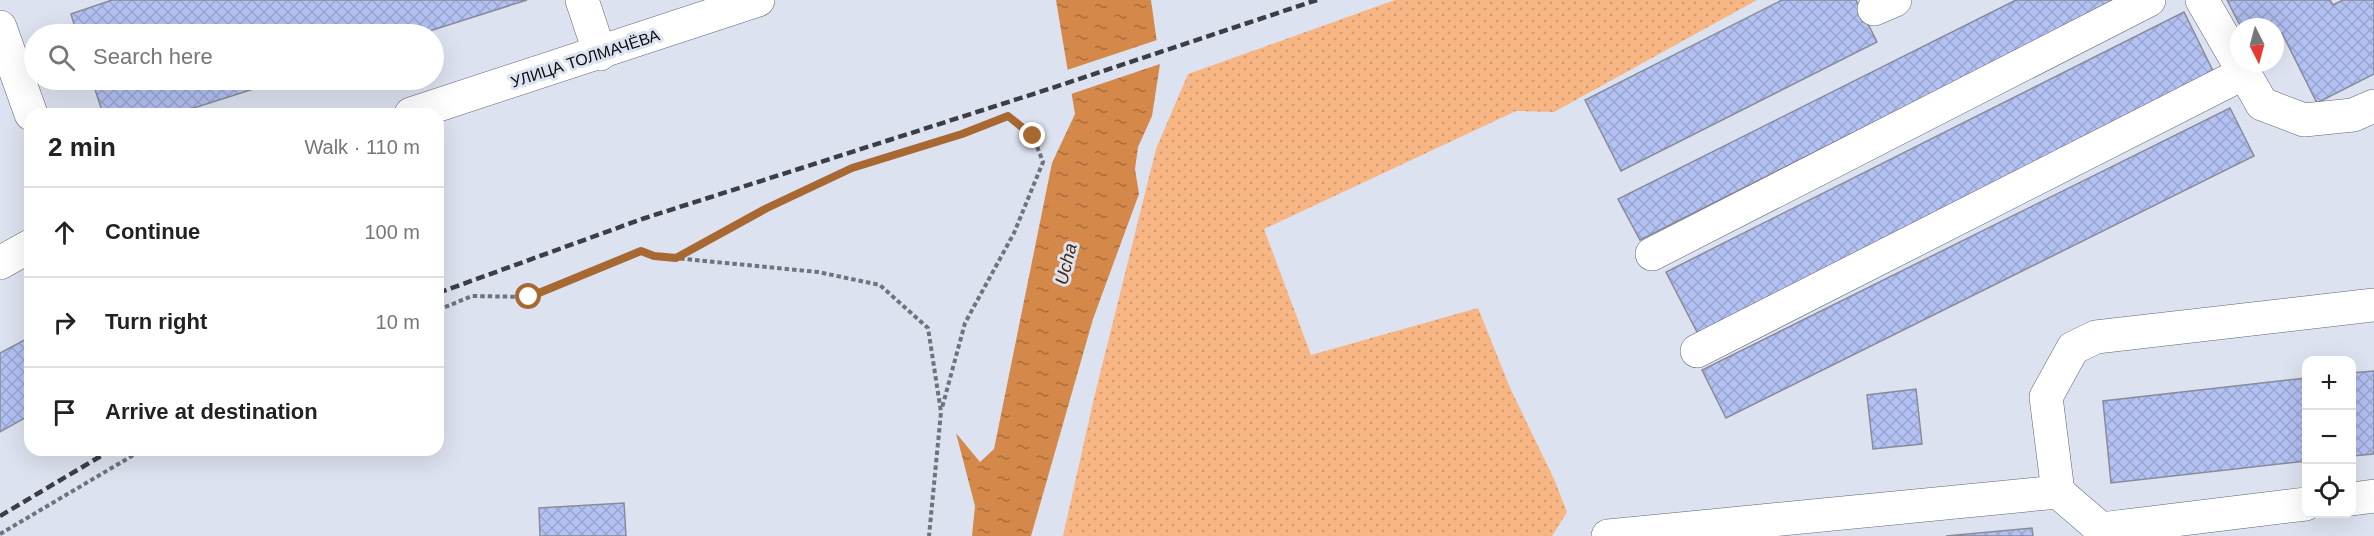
<!DOCTYPE html>
<meta charset="utf-8">
<style>
:root{--surface:#fff;--page:#f6f6f6;--text:#222;--muted:#767676;--line:#e0e0e0}
body{margin:0;font-family:Arial,sans-serif;background:var(--page);color:var(--text)}
.controls{position:absolute;right:18px;bottom:18px;display:grid;overflow:hidden;border-radius:12px;box-shadow:0 6px 24px #0002}
.controls button{width:54px;height:54px;display:grid;place-items:center;padding:0;border:0;border-bottom:2px solid var(--line);background:var(--surface);color:var(--text);font:30px sans-serif}
.compass{position:absolute;left:2230px;top:18px;width:54px;height:54px;border-radius:50%;background:var(--surface);box-shadow:0 6px 24px #0002;rotate:174deg}
.stop{position:absolute;width:18px;height:18px;margin:-14px;border:4px solid #a86831;border-radius:50%;background:#fff}
.stop.end{background:#a86831;border-color:#fff;box-shadow:0 2px 6px #0008}
.list{margin:0;padding:0;list-style:none}
h2{display:flex;justify-content:space-between;align-items:center;height:78px;margin:0;padding:0 24px;font-size:26px}
h2 small{font-size:20px;font-weight:400;color:var(--muted)}
.list li{display:grid;grid-template-columns:39px 1fr auto;gap:18px;align-items:center;box-sizing:border-box;height:90px;padding:0 24px;border-top:2px solid var(--line)}
.list b{display:block;font-size:22px;white-space:nowrap}
.list em{font-size:20px;font-style:normal;color:var(--muted)}
.icon{flex:none;width:33px;height:33px;fill:none;stroke:currentColor;stroke-width:2;stroke-linecap:round;stroke-linejoin:round}
.map{position:relative;flex:none;width:2374px;height:536px;overflow:hidden}
.search{position:absolute;background:var(--surface);box-shadow:0 6px 24px #0002;left:24px;top:24px;width:420px;height:66px;display:flex;align-items:center;gap:15px;box-sizing:border-box;padding:0 21px;border-radius:33px;color:var(--muted);font-size:22px}
.panel{position:absolute;background:var(--surface);box-shadow:0 6px 24px #0002;left:24px;top:108px;width:420px;height:348px;border-radius:18px}
.map>svg:first-child{display:block}
.grass{fill:url(#grass-dots)}
.water{fill:url(#water-ripples)}
.pier{fill:#dde2f0}
.building{fill:url(#building-cross-hatch);stroke:#888c99;stroke-width:1.5}
.lines{fill:none;stroke-linecap:round;stroke-linejoin:round}
.minor-casing{stroke:#606470;stroke-width:34}
.path{stroke:#70737b;stroke-width:4;stroke-dasharray:4.5 3;stroke-linecap:butt}
.minor{stroke:#fff;stroke-width:33}
.rail{stroke:#3d3e45;stroke-width:4.5;stroke-dasharray:9 4.5;stroke-linecap:butt}
.route{stroke:#a86831;stroke-width:8}
.labels{text-anchor:middle;stroke-width:6;stroke-linejoin:round;paint-order:stroke}
.street-label{font-size:16px;fill:#0b0c10;stroke:#dde2f0}
.water-label{font-size:18px;font-style:italic;fill:#46270c;stroke:#dde2f0}
</style>
<div class="map">
<svg width="2374" height="536" viewBox="0 0 2374 536">
<defs>
<pattern id="grass-dots" width="8" height="8" patternUnits="userSpaceOnUse" patternTransform="scale(1.5)"><rect width="8" height="8" fill="#f7b684"/><path d="M2 2h.1M6 6h.1" fill="none" stroke="#d29b71" stroke-width="1.8" stroke-linecap="round"/></pattern>
<pattern id="water-ripples" width="26" height="14" patternUnits="userSpaceOnUse" patternTransform="scale(1.5)"><rect width="26" height="14" fill="#d48849"/><path d="M2 4q2-2 4 0t4 0M15 11q2-2 4 0t4 0" fill="none" stroke="#aa6e3b"/></pattern>
<pattern id="building-cross-hatch" width="8" height="8" patternUnits="userSpaceOnUse" patternTransform="scale(1.5)"><rect width="8" height="8" fill="#b3c1f3"/><path d="M0 0l8 8M0 8l8-8" fill="none" stroke="#99a5cf"/></pattern>
</defs>
<rect width="100%" height="100%" fill="#dde2f0"/>
<!-- grass -->
<path class="grass" d="M1395,0H1757L1554,112L1516,111L1264,229L1311,355L1478,308L1511,390L1554,479L1567,512L1552,536H1063L1094,398L1156,149L1188,74Z"/>
<!-- water -->
<path class="water" d="M1056,0H1151L1160,64L1152,116L1138,147L1135,169L1139,194L1093,319L1031,536H972L975,506L956,433L980,462L994,449L1052,163L1075,114Z"/>
<!-- pier -->
<path class="pier" d="M1160,39L1163,63L1068,95L1064,71Z"/>
<!-- building -->
<g class="building">
<path d="M112,0H527L420,34H77L71,14Z"/>
<path d="M1782,0H1856L1877,42L1621,171L1585,100Z"/>
<path d="M2016,0H2117L1640,240L1618,199Z"/>
<path d="M2227,0H2330L2333,5L2343,0H2374V74L2317,103L2282,33L2275,36V27H2241Z"/>
<path d="M2184,12L2215,75L1698,334L1666,272Z"/>
<path d="M92,80H282L175,114H103Z"/>
<path d="M2230,108L2254,156L1726,418L1702,370Z"/>
<path d="M30,337V415L0,432V353Z"/>
<path d="M2374,371V454L2352,456V373Z"/>
<path d="M2306,378V461L2111,483L2103,401Z"/>
<path d="M1916,389L1922,444L1873,449L1867,395Z"/>
<path d="M624,503L626,536H540L539,508Z"/>
<path d="M2032,528L2033,536H1946Z"/>
</g>
<g class="lines">
<!-- minor casing -->
<g class="minor-casing">
<g id="minor">
<path d="M582,0L600,54"/>
<path d="M2202,0L2262,104L2304,120L2353,115L2374,106"/>
<path d="M1874,9L1895,0"/>
<path d="M0,27L31,114"/>
<path d="M411,114L758,0"/>
<path d="M1652,254L2149,0"/>
<path d="M0,263L30,246"/>
<path d="M1697,351L2244,73"/>
<path d="M2058,492L2046,397L2073,348L2096,337L2374,305"/>
<path d="M2352,499L2374,496"/>
<path d="M1608,536L2058,492L2101,529L2306,504"/>
</g>
</g>
<!-- path -->
<g class="path">
<path d="M677,258L767,208L852,168L962,134L1008,116L1033,136L1043,162L1014,233L965,323L942,408"/>
<path d="M438,310L472,296L529,297L641,251L654,256L818,272L880,285L928,328L941,412L929,536"/>
<path d="M0,534L142,450"/>
</g>
<!-- minor -->
<use href="#minor" class="minor"/>
<!-- rail -->
<g class="rail">
<path d="M438,293L642,219L1052,88L1317,0"/>
<path d="M0,516L111,450"/>
</g>
</g>
<g class="lines">
<!-- route -->
<path class="route" d="M529,297L641,251L654,256L676,258L767,208L852,168L962,134L1008,116L1033,136"/>
</g>
<g class="labels">
<!-- street labels -->
<g class="street-label">
<text transform="translate(585 58) rotate(-18)" y="6">УЛИЦА ТОЛМАЧЁВА</text>
</g>
<!-- water labels -->
<g class="water-label">
<text transform="translate(1066 264) rotate(-76)" y="6">Ucha</text>
</g>
</g>
</svg>
<div class="controls">
<button>+</button>
<button>−</button>
<button><svg class="icon" aria-label="locate" viewBox="0 0 24 24"><circle cx="12" cy="12" r="6"/><path d="M12 2v4M12 18v4M2 12h4M18 12h4"/></svg></button>
</div>
<svg class="compass" viewBox="-18 -18 36 36"><path d="M0-13l5 13h-10z" fill="#e53935"/><path d="M0 13l5-13h-10z" fill="#767676"/></svg>
<div class="stop" style="left:529px;top:297px"></div>
<div class="stop end" style="left:1033px;top:136px"></div>
<div class="search"><svg class="icon" aria-label="search" viewBox="0 0 24 24"><circle cx="10" cy="10" r="6"/><path d="M15 15l6 6"/></svg>Search here</div>
<section class="panel">
<h2>2 min<small>Walk · 110 m</small></h2>
<ul class="list">
<li><svg class="icon" aria-label="ahead" viewBox="0 0 24 24"><path d="M12 20V5M6 11l6-6 6 6"/></svg><div><b>Continue</b></div><em>100 m</em></li>
<li><svg class="icon" aria-label="right" viewBox="0 0 24 24"><path d="M7 20v-9h11M14 6l5 5-5 5"/></svg><div><b>Turn right</b></div><em>10 m</em></li>
<li><svg class="icon" aria-label="arrive" viewBox="0 0 24 24"><path d="M6 21V4h12l-3 4 3 4H6"/></svg><div><b>Arrive at destination</b></div></li>
</ul>
</section>
</div>
